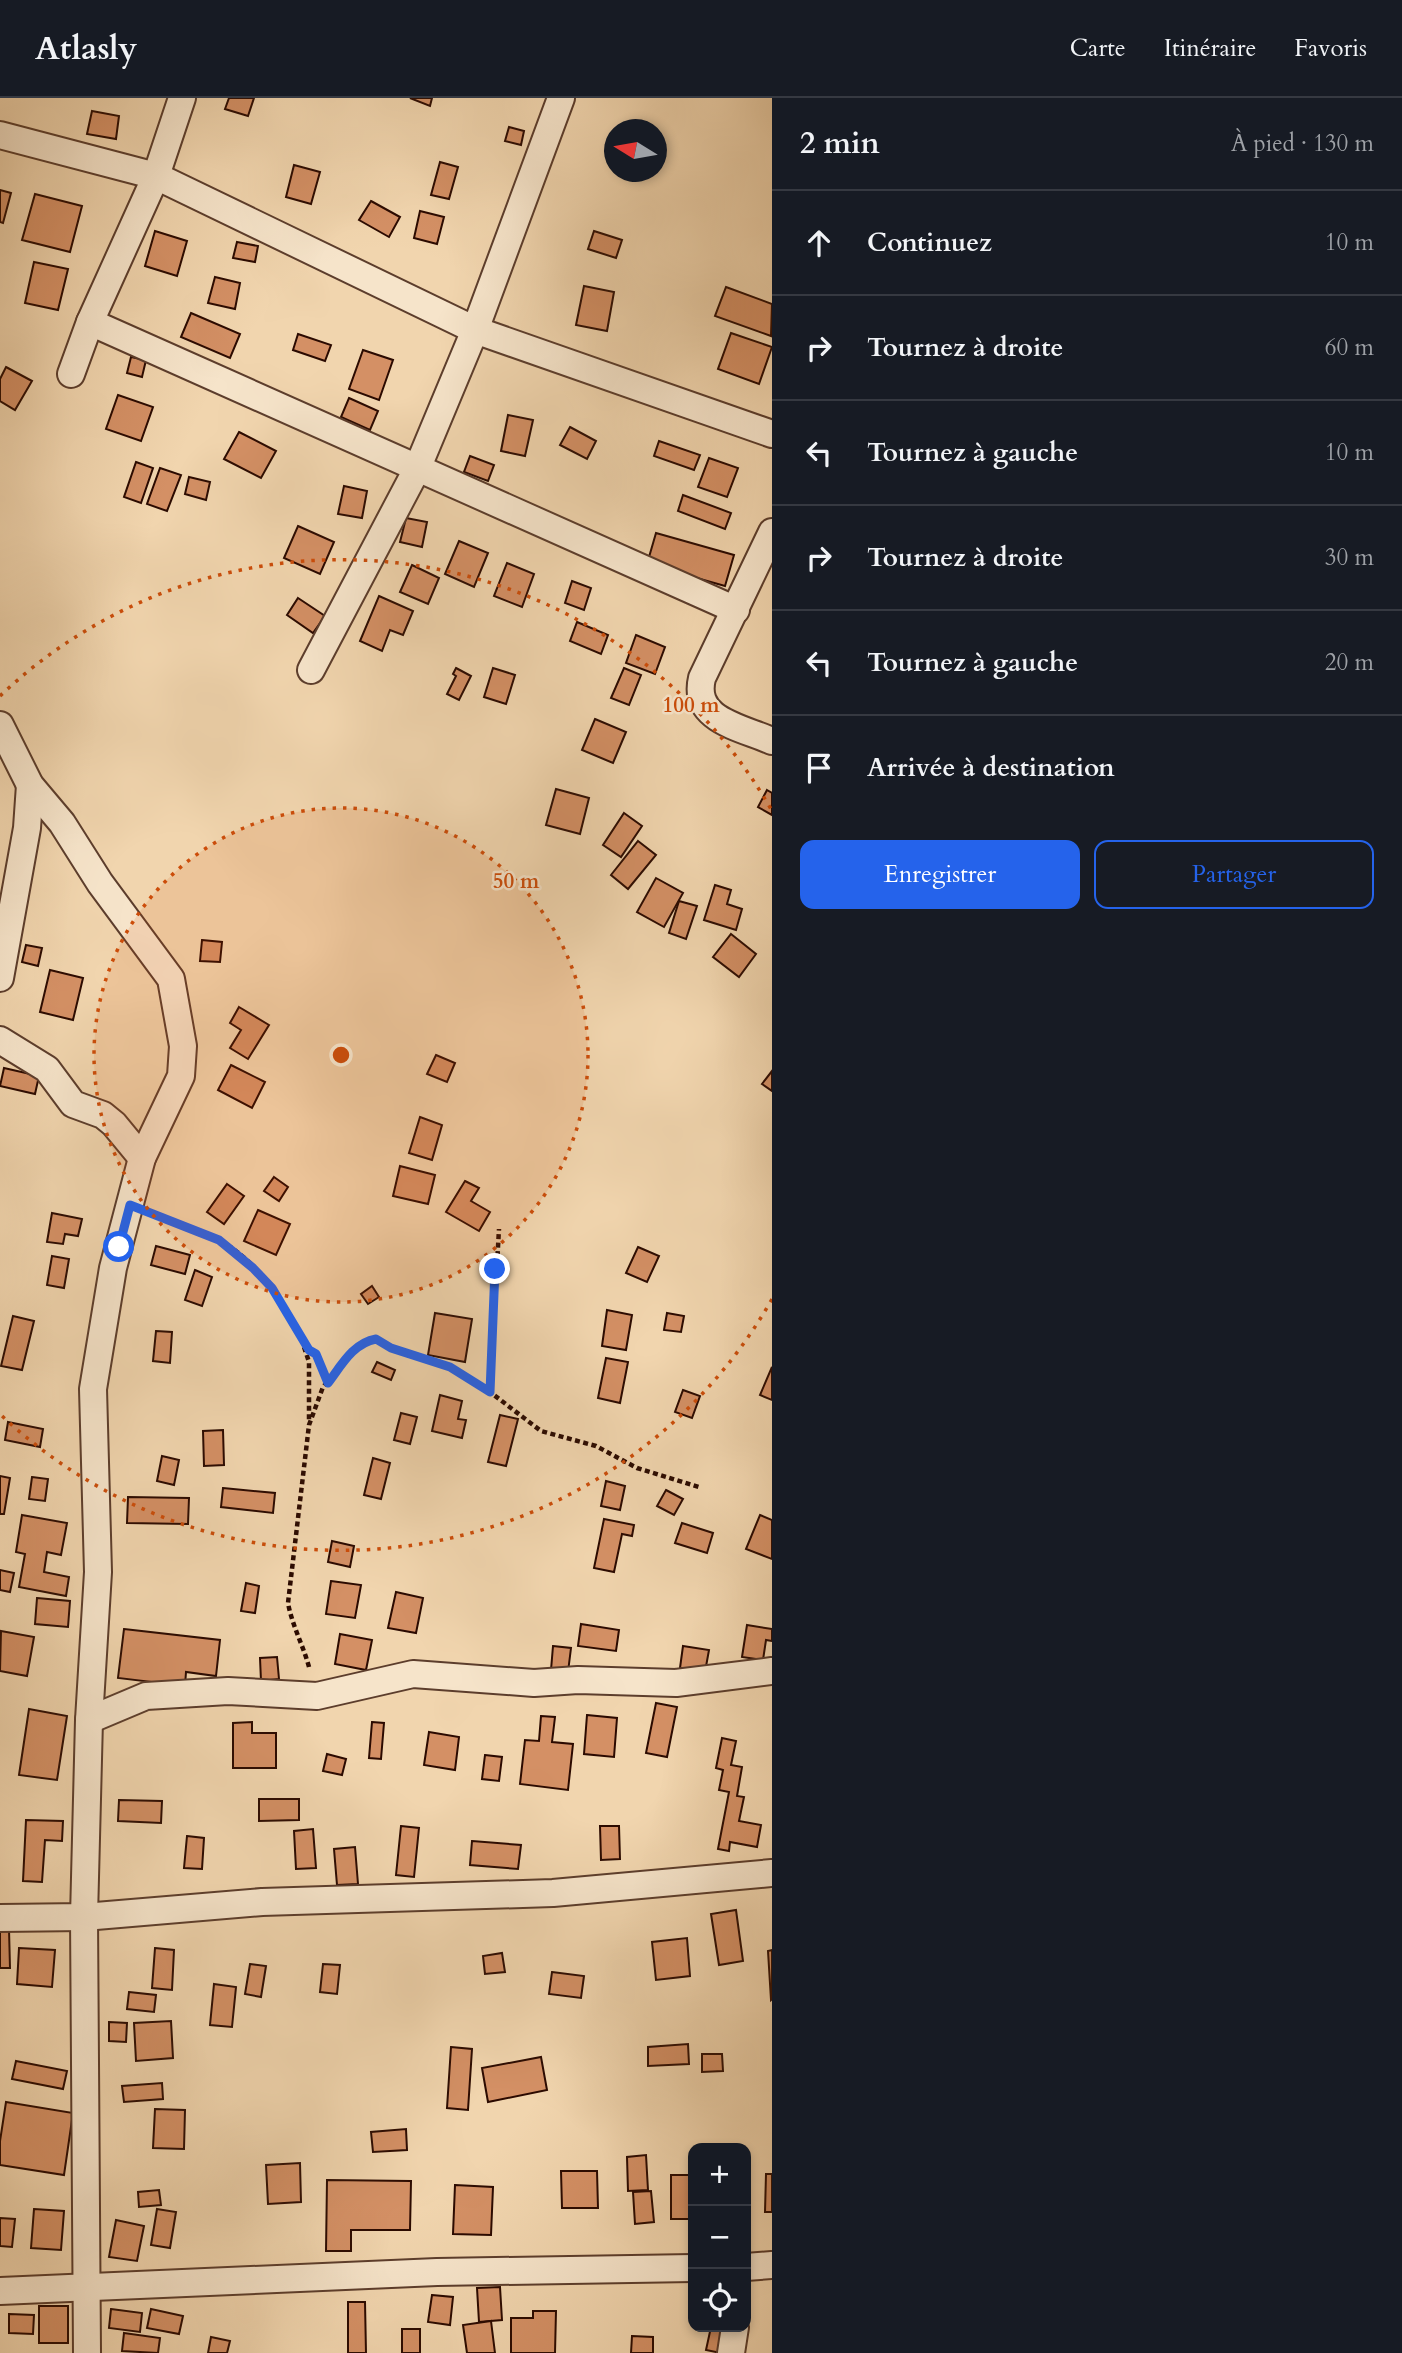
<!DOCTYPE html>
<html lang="fr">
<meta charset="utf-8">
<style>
:root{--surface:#171b24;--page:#242831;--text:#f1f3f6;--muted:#9ea1a6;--line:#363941;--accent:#2563eb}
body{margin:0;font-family:Cardo,serif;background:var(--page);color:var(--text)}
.controls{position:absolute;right:21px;bottom:21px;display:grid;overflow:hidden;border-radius:14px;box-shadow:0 4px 10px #0003}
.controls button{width:63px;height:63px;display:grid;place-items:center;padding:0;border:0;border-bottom:2px solid var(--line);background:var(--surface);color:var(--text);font:35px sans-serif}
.compass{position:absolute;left:604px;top:21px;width:63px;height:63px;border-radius:50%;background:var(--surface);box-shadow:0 4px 10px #0003;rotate:281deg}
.stop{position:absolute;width:21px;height:21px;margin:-16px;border:5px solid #2563eb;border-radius:50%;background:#fff}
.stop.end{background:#2563eb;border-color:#fff;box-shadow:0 2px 7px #0008}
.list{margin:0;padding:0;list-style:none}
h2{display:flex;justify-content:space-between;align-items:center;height:91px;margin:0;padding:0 28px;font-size:30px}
h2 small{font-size:23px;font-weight:400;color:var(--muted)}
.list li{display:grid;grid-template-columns:46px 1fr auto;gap:21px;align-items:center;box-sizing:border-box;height:105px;padding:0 28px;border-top:2px solid var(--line)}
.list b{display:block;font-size:26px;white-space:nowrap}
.list em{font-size:23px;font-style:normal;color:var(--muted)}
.actions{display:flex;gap:14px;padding:21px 28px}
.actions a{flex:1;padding:16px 0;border:2px solid var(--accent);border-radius:14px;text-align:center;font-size:24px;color:var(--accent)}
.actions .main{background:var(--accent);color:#fff}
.icon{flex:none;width:38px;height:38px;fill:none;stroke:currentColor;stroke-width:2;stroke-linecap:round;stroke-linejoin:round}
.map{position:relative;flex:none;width:772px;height:2255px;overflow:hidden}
header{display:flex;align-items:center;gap:42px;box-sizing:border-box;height:98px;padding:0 35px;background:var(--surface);border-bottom:2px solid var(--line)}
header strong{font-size:33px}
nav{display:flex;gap:38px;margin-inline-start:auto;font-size:24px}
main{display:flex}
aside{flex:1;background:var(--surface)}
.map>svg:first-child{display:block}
.building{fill:#d49065;stroke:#2b0a00;stroke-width:2}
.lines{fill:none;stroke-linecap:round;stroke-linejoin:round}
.street-casing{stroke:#5c3d2c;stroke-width:30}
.path{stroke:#2b0a00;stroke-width:4.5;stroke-dasharray:5 3.5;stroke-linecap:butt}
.street{stroke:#f6e4ca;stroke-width:26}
.route{stroke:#2563eb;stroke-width:9}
.ring{fill:none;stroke:#cc4d0a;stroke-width:3.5;stroke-dasharray:3.5 7}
.centre{fill:#cc4d0a;stroke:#f6e4ca;stroke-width:3.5}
.ring-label{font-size:21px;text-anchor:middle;font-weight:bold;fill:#cc4d0a;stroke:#f6e4ca;stroke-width:5;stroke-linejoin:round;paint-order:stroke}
</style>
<header>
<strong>Atlasly</strong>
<nav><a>Carte</a><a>Itinéraire</a><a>Favoris</a></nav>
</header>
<main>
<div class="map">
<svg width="772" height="2255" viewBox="0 0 772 2255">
<rect width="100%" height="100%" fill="#f1d5ae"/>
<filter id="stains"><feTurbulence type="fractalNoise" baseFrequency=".00286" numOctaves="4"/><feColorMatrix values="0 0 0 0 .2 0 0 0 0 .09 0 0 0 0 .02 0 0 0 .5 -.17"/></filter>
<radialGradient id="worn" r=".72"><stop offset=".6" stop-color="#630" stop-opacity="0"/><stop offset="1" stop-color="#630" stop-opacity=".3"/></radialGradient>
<!-- building -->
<g class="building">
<path d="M229,0H254L248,18L225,11Z"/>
<path d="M410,0H432L430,8Z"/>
<path d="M92,13L119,18L116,41L87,36Z"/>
<path d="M509,29L524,33L521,47L505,43Z"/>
<path d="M440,64L458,69L449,101L431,97Z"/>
<path d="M294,67L320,74L311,106L286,99Z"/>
<path d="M0,92L11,95L3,125L0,124Z"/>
<path d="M35,96L82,108L70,154L22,142Z"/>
<path d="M371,103L400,119L389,139L359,122Z"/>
<path d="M420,113L444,119L437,146L414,140Z"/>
<path d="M155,133L187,143L177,178L145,168Z"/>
<path d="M594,133L622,142L616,160L588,151Z"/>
<path d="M237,144L258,148L255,164L233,160Z"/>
<path d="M34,164L68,171L58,212L25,205Z"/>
<path d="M215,179L240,185L235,211L208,205Z"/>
<path d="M584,188L614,194L607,233L576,227Z"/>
<path d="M726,189L772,206L771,238L715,218Z"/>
<path d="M191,215L240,236L230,260L181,239Z"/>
<path d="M731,235L772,249L759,286L718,271Z"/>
<path d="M298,236L331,247L325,263L293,252Z"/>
<path d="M363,252L393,262L379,302L349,291Z"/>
<path d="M131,259L146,262L142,279L127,275Z"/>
<path d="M6,269L32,283L15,312L0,303V281Z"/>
<path d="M118,297L153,309L141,343L106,331Z"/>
<path d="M349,300L378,313L370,332L341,319Z"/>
<path d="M508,317L533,322L525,358L501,353Z"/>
<path d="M570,329L596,343L587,361L560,347Z"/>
<path d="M239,334L276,353L261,380L224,361Z"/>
<path d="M659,343L700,357L694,372L654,358Z"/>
<path d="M470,358L494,367L488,383L464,374Z"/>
<path d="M709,360L738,370L727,399L698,389Z"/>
<path d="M136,364L153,370L141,405L124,399Z"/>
<path d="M160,370L181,377L167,413L147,406Z"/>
<path d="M189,379L210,384L206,402L185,396Z"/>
<path d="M344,388L367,393L362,420L338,416Z"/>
<path d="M683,397L731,415L725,431L678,413Z"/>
<path d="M406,420L427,424L422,449L400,444Z"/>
<path d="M298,428L334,444L320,476L284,460Z"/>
<path d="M656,435L734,457L725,488L647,466Z"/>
<path d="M459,443L488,455L474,489L445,476Z"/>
<path d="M507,465L534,476L522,509L494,498Z"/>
<path d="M412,467L439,480L428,506L400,494Z"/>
<path d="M572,483L591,490L584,512L565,505Z"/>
<path d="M379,498L413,513L403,537L390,532L382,553L360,543Z"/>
<path d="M298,500L325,518L313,535L287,517Z"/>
<path d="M577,524L608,537L601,556L570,543Z"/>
<path d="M636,537L665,549L655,576L626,565Z"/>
<path d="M456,570L471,578L459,602L447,596L456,578L453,576Z"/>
<path d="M493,570L515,577L506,606L484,599Z"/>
<path d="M624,570L641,577L629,607L611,600Z"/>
<path d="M595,621L626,634L613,665L582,652Z"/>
<path d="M556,691L589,700L580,736L546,727Z"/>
<path d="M767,692L772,695V717L758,709Z"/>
<path d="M624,715L642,728L621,759L603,747Z"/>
<path d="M638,743L656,757L628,791L611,777Z"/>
<path d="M656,780L683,795L664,829L637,814Z"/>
<path d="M715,787L731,792L727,806L742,811L736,832L704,822Z"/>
<path d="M679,803L697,808L686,841L669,835Z"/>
<path d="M731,836L756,856L739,879L713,859Z"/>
<path d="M202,842L222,844L220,864L200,863Z"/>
<path d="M26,847L42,850L38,868L22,864Z"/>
<path d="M50,872L83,880L73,922L40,914Z"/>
<path d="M239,909L269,927L248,961L230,950L241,932L230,925Z"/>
<path d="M436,957L455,965L447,984L427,976Z"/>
<path d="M231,967L265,984L252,1010L218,992Z"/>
<path d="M4,970L39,978L35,996L0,988Z"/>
<path d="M772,973V993L762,986Z"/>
<path d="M420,1019L442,1027L432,1062L409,1055Z"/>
<path d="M400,1068L435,1077L428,1106L393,1098Z"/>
<path d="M274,1079L288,1089L279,1103L264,1093Z"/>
<path d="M465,1083L479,1090L471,1103L490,1114L479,1133L446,1114Z"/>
<path d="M227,1086L244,1098L224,1126L207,1114Z"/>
<path d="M258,1112L290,1126L276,1157L244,1143Z"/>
<path d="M52,1115L82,1121L78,1138L65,1136L63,1146L47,1144Z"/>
<path d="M156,1148L190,1157L185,1176L151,1167Z"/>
<path d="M638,1149L659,1158L647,1184L626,1175Z"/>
<path d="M52,1158L69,1161L64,1190L47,1187Z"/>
<path d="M195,1172L212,1179L202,1208L185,1202Z"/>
<path d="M372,1188L379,1199L368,1206L361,1196Z"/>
<path d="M607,1212L632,1217L626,1252L602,1248Z"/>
<path d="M435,1215L472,1221L465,1264L428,1257Z"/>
<path d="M667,1215L684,1218L681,1234L664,1232Z"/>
<path d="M13,1218L34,1223L22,1272L1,1268Z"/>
<path d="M156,1233L172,1234L170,1265L153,1263Z"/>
<path d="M606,1260L628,1264L620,1305L598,1300Z"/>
<path d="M377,1264L395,1272L391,1282L372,1274Z"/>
<path d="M772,1269V1302L760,1297Z"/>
<path d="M683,1292L700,1298L692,1320L675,1314Z"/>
<path d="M440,1297L462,1303L458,1321L466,1322L462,1340L432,1333Z"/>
<path d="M401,1315L417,1319L410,1346L394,1342Z"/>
<path d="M500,1317L518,1321L506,1368L488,1364Z"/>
<path d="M8,1324L43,1331L40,1349L5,1342Z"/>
<path d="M223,1332L224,1367L204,1368L203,1333Z"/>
<path d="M162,1358L179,1362L174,1387L157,1383Z"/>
<path d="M373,1360L390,1365L381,1401L364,1397Z"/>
<path d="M0,1378L10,1380L4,1416H0Z"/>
<path d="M32,1379L48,1381L45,1403L29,1401Z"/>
<path d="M606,1383L625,1388L620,1412L601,1408Z"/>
<path d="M223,1390L275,1395L273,1415L221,1409Z"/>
<path d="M666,1392L683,1401L674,1417L657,1408Z"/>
<path d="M128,1399L189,1400L188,1426L127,1425Z"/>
<path d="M22,1417L67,1425L61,1457L47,1454L44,1474L69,1479L66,1498L19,1489L25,1456L16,1454Z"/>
<path d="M760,1417L772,1422V1461L746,1451Z"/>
<path d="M604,1421L634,1427L632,1438L622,1436L614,1474L594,1470Z"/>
<path d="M682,1425L713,1435L707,1455L675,1445Z"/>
<path d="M332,1443L354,1448L350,1469L328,1464Z"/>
<path d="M0,1472L14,1475L10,1494L0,1492Z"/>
<path d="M331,1483L361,1487L355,1520L326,1516Z"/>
<path d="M246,1485L259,1488L255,1515L241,1513Z"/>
<path d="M396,1494L423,1500L416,1535L388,1530Z"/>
<path d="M37,1500L70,1503L68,1529L35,1526Z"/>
<path d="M581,1526L619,1532L616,1553L578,1548Z"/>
<path d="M747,1527L772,1531V1543L766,1542L763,1562L742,1559Z"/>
<path d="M124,1531L220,1542L216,1578L186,1574L185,1588L118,1580Z"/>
<path d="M1,1533L34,1539L27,1578L0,1573Z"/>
<path d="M340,1536L372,1542L366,1572L335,1566Z"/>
<path d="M553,1548L571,1550L568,1574L551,1572Z"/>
<path d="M683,1548L709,1552L705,1574L680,1570Z"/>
<path d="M277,1559L279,1581L261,1583L260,1560Z"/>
<path d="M656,1605L677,1609L667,1659L646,1655Z"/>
<path d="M29,1611L67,1618L57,1682L19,1677Z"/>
<path d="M587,1617L617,1620L614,1659L584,1656Z"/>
<path d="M541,1618L555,1619L552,1644L573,1646L568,1692L520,1686L525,1642L539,1643Z"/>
<path d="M252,1624V1635H276V1670H233V1625Z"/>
<path d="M372,1624L384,1625L381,1661L369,1660Z"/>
<path d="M429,1634L459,1639L455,1672L424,1667Z"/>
<path d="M722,1640L736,1643L731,1667L742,1669L737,1698L744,1699L739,1723L761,1727L757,1749L730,1744L729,1753L718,1751L729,1694L719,1692L723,1672L716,1670Z"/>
<path d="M327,1656L346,1661L342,1677L323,1673Z"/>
<path d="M485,1657L502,1659L499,1683L482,1681Z"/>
<path d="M259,1701H299V1722L259,1723Z"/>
<path d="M119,1702L162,1703L161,1725L118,1723Z"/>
<path d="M26,1722L63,1723L62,1743L45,1742L42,1784L23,1783Z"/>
<path d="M401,1728L419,1730L414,1779L396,1777Z"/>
<path d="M600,1728H619L620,1761L601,1762Z"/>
<path d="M313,1731L316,1770L296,1771L294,1733Z"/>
<path d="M187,1738L204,1740L202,1771L184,1770Z"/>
<path d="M472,1743L521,1747L518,1771L470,1767Z"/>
<path d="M355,1749L358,1786L337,1787L334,1751Z"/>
<path d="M736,1812L743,1863L719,1867L711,1816Z"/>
<path d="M0,1831H9L10,1870H0Z"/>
<path d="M687,1840L690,1878L656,1882L652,1844Z"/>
<path d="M19,1850L55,1852L52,1889L17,1886Z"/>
<path d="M155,1850L174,1852L172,1892L152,1890Z"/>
<path d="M772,1852V1901L771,1902L768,1853Z"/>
<path d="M502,1855L505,1874L485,1876L483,1858Z"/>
<path d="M250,1866L266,1868L261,1899L245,1896Z"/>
<path d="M323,1866L340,1867L337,1896L320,1894Z"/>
<path d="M552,1874L584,1878L581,1900L549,1896Z"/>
<path d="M214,1886L236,1889L232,1929L210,1927Z"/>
<path d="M129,1894L156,1897L154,1914L127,1911Z"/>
<path d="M171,1923L173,1960L136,1963L134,1925Z"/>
<path d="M109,1924L127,1925L126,1944L109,1943Z"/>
<path d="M688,1946L689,1966L648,1968V1949Z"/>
<path d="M451,1949L472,1951L468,2012L447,2010Z"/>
<path d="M702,1956H722L723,1973L702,1974Z"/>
<path d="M541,1959L547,1992L488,2004L482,1970Z"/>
<path d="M16,1963L67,1973L63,1991L12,1981Z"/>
<path d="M162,1985L163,2001L124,2004L122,1988Z"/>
<path d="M6,2004L73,2015L64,2077L0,2067V2043Z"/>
<path d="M155,2011L185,2012L184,2051L153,2050Z"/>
<path d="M406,2031L407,2052L373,2054L371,2034Z"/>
<path d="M646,2057L648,2092L628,2093L627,2059Z"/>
<path d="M300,2065L301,2104L268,2106L266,2067Z"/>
<path d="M561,2073H597L598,2110H562Z"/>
<path d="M766,2076H772V2114H765Z"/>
<rect x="671" y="2077" width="22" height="44"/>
<path d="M327,2082L411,2083L410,2132H351V2153H326Z"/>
<path d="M455,2087L493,2089L491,2137L453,2136Z"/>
<path d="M159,2092L161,2107L139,2109L138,2094Z"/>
<path d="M651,2093L654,2124L635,2126L633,2094Z"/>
<path d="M34,2111L64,2113L61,2152L31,2150Z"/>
<path d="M157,2111L176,2114L170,2150L151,2147Z"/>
<path d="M0,2120L15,2121L12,2149L0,2148Z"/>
<path d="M116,2122L144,2128L137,2163L109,2159Z"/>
<path d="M500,2189L502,2222L479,2224L477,2190Z"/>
<path d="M432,2197L453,2199L450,2227L428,2224Z"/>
<path d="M348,2204H365L366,2255H348Z"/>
<rect x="39" y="2208" width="29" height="37"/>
<path d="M111,2211L142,2215L140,2234L109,2230Z"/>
<path d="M151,2211L183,2218L179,2236L147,2230Z"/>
<path d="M533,2213H556L555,2255H511V2220H533Z"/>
<path d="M9,2216L34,2217L33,2236L9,2235Z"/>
<path d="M491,2223L495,2255H467L463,2227Z"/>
<path d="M711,2229H727L721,2255L706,2252Z"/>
<rect x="402" y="2231" width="18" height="24"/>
<path d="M124,2235L160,2240L158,2255L122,2253Z"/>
<path d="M632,2238L653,2239V2255H631Z"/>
<path d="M211,2239L230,2243L227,2255H208Z"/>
</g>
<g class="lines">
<!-- street casing -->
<g class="street-casing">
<g id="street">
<path d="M0,37L156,78L475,232L772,336"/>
<path d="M90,224L736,512"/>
<path d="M71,276L90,224L156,78L182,0"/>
<path d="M772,434L702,580C692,622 740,629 772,643"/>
<path d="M311,572L417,371L475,232L561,0"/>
<path d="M0,627L30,687L62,725L100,785L171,881L183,948L181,978L142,1060L113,1170L93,1291L98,1474L89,1622L84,1819L87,2255"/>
<path d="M0,880L27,730L30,687"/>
<path d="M0,942L47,971L73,1006L103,1017L114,1026L142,1060"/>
<path d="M89,1622L146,1598L228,1593L317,1598L413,1576L534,1585L578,1582L676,1585L772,1573"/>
<path d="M0,1820L84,1819L262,1804L553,1795L772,1775"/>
<path d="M746,2169L772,2167"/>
<path d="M0,2193L437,2174L693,2170"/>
<path d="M731,2255L735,2229"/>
</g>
</g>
<!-- path -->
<g class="path">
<path d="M157,1117C176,1125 198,1131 217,1141C260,1163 288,1211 309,1252L316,1256L328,1285"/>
<path d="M304,1249L309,1264V1323"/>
<path d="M490,1294L499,1131"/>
<path d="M309,1569C303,1547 292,1527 288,1505L309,1327L323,1289L350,1256L367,1243L376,1241L391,1250L450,1269L490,1294L541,1333L596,1348L637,1370L699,1389"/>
</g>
<!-- street -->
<use href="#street" class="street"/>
</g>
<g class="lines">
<!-- route -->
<path class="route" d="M119,1149L130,1107L219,1142L253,1170L272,1190L309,1252L316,1256L328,1285C341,1268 353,1245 376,1241L391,1250L450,1269L490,1294L495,1171"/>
</g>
<!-- distance rings -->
<circle cx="341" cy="957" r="247" fill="#cc4d0a" fill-opacity=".12"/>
<g class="ring">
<circle cx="341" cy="957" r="247"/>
<path d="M772 1201A495 495 0 0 1 0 1316M0 598A495 495 0 0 1 772 713"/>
</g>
<circle cx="341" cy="957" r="10" class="centre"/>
<g class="ring-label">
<text x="691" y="614">100 m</text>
<text x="516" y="790">50 m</text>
</g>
<rect width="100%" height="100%" filter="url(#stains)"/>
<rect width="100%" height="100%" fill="url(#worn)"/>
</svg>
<div class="controls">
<button>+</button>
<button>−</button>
<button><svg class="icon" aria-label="locate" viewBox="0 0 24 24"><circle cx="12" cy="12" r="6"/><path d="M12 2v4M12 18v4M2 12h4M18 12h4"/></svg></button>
</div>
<svg class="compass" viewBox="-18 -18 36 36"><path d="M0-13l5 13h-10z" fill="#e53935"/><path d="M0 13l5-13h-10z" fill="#9ea1a6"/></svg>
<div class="stop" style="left:119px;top:1149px"></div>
<div class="stop end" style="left:495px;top:1171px"></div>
</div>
<aside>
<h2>2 min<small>À pied · 130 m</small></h2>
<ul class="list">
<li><svg class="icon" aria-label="ahead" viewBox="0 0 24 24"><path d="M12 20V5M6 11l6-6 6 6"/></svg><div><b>Continuez</b></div><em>10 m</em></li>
<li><svg class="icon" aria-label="right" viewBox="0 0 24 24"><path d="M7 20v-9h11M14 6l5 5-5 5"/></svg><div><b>Tournez à droite</b></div><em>60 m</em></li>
<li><svg class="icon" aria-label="left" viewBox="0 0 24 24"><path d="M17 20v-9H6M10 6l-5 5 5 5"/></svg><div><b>Tournez à gauche</b></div><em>10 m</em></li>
<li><svg class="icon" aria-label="right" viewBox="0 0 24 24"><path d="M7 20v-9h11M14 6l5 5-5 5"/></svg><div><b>Tournez à droite</b></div><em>30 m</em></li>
<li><svg class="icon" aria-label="left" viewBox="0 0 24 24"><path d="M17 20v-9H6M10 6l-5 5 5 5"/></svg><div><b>Tournez à gauche</b></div><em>20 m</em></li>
<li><svg class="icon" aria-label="arrive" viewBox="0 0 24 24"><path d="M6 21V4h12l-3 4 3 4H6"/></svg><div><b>Arrivée à destination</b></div></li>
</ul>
<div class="actions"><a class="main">Enregistrer</a><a>Partager</a></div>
</aside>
</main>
